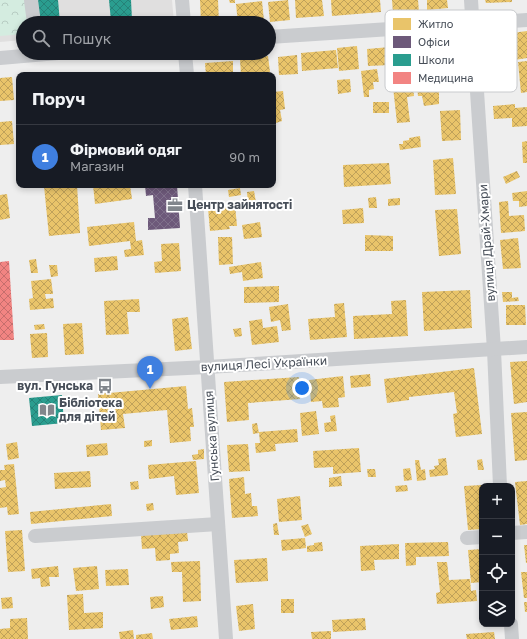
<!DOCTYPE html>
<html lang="uk">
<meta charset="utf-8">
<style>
:root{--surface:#171b24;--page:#20242c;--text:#f1f3f6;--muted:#9ea1a6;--line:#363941;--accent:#8c9099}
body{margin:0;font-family:"Golos Text",sans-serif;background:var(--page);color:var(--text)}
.controls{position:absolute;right:12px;bottom:12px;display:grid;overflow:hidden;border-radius:8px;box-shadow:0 2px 6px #0003}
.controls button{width:36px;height:36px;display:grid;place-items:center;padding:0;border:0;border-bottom:1px solid var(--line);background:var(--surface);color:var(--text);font:20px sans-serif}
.you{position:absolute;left:302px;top:388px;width:14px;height:14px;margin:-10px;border:3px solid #fff;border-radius:50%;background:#1a73e8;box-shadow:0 0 0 6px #1a73e833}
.badge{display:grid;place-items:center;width:26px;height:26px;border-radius:50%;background:var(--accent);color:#fff;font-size:13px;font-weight:700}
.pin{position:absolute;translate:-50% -33px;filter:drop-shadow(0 1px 2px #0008)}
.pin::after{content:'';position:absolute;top:21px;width:14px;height:12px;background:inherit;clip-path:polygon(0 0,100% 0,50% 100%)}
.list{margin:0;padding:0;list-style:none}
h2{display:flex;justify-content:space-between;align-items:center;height:52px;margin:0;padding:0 16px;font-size:17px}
h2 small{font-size:13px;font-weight:400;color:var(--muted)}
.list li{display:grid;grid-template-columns:26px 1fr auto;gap:12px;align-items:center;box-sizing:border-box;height:64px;padding:0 16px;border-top:1px solid var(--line)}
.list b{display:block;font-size:15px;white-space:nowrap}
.list p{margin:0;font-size:13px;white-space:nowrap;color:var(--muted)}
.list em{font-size:13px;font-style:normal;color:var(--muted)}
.icon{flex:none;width:22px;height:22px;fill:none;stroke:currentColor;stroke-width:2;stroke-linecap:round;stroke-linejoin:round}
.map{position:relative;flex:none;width:527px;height:639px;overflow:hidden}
.search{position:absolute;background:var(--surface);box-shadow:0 2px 6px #0003;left:16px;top:16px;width:260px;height:44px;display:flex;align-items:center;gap:10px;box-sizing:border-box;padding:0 14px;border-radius:22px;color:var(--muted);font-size:15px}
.panel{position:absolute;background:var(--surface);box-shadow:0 2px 6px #0003;left:16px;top:72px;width:260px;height:116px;border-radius:8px}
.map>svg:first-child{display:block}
.education{fill:#e0dfdf}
.park{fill:url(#park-crowns)}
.homes{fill:url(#homes-cross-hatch)}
.offices{fill:url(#offices-cross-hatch)}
.schools{fill:url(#schools-cross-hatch)}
.health{fill:url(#health-cross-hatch)}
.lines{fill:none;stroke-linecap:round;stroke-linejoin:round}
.minor{stroke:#cacccf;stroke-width:14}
.labels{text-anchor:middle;stroke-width:4;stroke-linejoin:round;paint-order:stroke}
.poi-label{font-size:12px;font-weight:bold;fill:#474e58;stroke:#fff;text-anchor:start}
.street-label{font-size:12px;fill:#474e58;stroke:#fff}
.key{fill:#fff;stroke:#c8cacd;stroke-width:1}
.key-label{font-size:11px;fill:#474e58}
</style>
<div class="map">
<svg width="527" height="639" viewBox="0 0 527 639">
<defs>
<pattern id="park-crowns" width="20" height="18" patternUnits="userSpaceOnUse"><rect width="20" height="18" fill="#d4ece0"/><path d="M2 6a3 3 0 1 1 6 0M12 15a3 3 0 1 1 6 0" fill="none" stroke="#b7ccc2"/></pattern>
<pattern id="homes-cross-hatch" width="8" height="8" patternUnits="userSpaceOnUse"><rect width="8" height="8" fill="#e9c46a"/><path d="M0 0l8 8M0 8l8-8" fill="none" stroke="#bfa15a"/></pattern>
<pattern id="offices-cross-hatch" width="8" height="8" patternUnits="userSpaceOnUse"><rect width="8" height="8" fill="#6d597a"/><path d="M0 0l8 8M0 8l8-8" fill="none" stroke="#7f708b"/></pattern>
<pattern id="schools-cross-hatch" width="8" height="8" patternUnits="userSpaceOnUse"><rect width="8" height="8" fill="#2a9d8f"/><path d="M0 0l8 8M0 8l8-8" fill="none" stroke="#268278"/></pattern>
<pattern id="health-cross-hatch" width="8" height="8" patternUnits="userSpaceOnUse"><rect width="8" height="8" fill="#f28482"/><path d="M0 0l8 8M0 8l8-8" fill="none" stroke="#c66e6d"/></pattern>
</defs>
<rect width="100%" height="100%" fill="#eee"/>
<!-- education -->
<path class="education" d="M0,0H172L174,23H23V40L0,42Z"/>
<!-- park -->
<path class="park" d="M0,0H26L28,23H23V34L0,36Z"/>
<!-- homes -->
<g class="homes">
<path d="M200,0H218L219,23H201Z"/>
<path d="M229,0H235V3H230Z"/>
<path d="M288,0L290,20L270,22L268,2Z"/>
<path d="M295,0H322L324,16L296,18Z"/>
<path d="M331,0H380L381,12L332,16Z"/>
<path d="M392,0H418L419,12L393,13Z"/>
<path d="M427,0H447L448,8L427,10Z"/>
<path d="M485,0H512V2L486,3Z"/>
<path d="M262,1L264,21L238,23L236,4Z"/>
<path d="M527,31V58L515,60L512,33Z"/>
<path d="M357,46L359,69L339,71L337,48Z"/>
<path d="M390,47L391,65L368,66L367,49Z"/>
<path d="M336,50L338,68L302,71L301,53Z"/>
<path d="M297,55L298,74L279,75L278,57Z"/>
<path d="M268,56L270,72L241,75L240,59Z"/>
<path d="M233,61V75H206L205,63Z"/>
<path d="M527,61V92L521,93L518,62Z"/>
<path d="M377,69L379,82H373L374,89L369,90V97H364L361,71Z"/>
<path d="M88,73V75H72V74Z"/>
<path d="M12,77L14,100L0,101V78Z"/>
<path d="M350,79L351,92L338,94L337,80Z"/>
<path d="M439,84V104L424,106L422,96H418L417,87Z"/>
<path d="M403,86V88L413,87L414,96L407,97L410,122L397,123L393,87Z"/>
<path d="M283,91L285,109L280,110L282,121L273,124V92Z"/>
<rect x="373" y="102" width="16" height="11"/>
<path d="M515,104V108L527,107V126L512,127V118L494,119L493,106Z"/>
<path d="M460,110L461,140L442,141L440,111Z"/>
<path d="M12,121L14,144L0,145V122Z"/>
<path d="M420,136L421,147L400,150L399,144H403V141L409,140V138Z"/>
<path d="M527,141V163H523L522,142Z"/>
<path d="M453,158L456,194L435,195L433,160Z"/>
<path d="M389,163L391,184L344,187L343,165Z"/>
<path d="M517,171L520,177L506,184L503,177Z"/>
<path d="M77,185L80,233L49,236L44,186Z"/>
<path d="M93,185H130L132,199L95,204Z"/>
<path d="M240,188L241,195L229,197L228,190Z"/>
<path d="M254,191L256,202L248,203L247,192Z"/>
<path d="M527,191V206L519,207V201H513L512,193Z"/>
<path d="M7,194L10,218L0,220V195Z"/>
<path d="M376,197L377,208H369L368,198Z"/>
<path d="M400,198V205L388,206V199Z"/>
<path d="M508,201L509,216L524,215L525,231L501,233L499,202Z"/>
<path d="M235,205L237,226H229L230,229L210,231L208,208Z"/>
<path d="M363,208L364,223L343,224L342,210Z"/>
<path d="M457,209L461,254L439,256L435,210Z"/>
<path d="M134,222L136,241L142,240L144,255L125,257L124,250L131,249L130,241L89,246L87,227Z"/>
<path d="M260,222L262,237L244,239L242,225Z"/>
<path d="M365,235L393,236V251H365Z"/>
<path d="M218,237H232L233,264L219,265Z"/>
<path d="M518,238L521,268L503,269L500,240Z"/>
<path d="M179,243L181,271L155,273L154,262L162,261L161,244Z"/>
<path d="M117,256L118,270L95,272L94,258Z"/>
<path d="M36,259L38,273H31L29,260Z"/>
<path d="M261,262L263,278L243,281L242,272L230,274L229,267Z"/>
<path d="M49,265H57L58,276L51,277Z"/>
<path d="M51,279L53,294H45L46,299L53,298L54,308L30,310L29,299L33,298L31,281Z"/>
<path d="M279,286V302L244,303V287Z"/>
<path d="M470,290L472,328L424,331L422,292Z"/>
<path d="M502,292H512V298L518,297L519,301L503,302Z"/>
<path d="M139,299L140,312H127L129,334L106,335L104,301Z"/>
<path d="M406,300L408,336L354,339L353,316L392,314L391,301Z"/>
<path d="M344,303L347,337L310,340L308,319L335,317L334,304Z"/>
<path d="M288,304L291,330L282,331L280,320L271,322L269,307Z"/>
<path d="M506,305H525L526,325H506Z"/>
<path d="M188,317L192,349L175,351L172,319Z"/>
<path d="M262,319L263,328L277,326L279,342L252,345L249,321Z"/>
<path d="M82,323L84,354L65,355L63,324Z"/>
<path d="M44,324L45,329L35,330L34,325Z"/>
<path d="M241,328L242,336L235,337L233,329Z"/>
<path d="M47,333L48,357L32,358L30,334Z"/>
<path d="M527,361V402L514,404L510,362Z"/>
<path d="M474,368L482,434L456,437L453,414L457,413L454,392L409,397V400L387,403L384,379Z"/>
<path d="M370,374L371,386L351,388L350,376Z"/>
<path d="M343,376L345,397L338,398L339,407L323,408L322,401L311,402L309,380Z"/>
<path d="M299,377L300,399L248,403L249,420L227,422L224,382Z"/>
<path d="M186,386L188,409L192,408L194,427H190L191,441L170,443L167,410L123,414L125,428L101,430L98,394Z"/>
<path d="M316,411L319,434L302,436L300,413Z"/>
<path d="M527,412V460L515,461L511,413Z"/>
<path d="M335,415L337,431L325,432L324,423L331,422L330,416Z"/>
<path d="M257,423L259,433L253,434L252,424Z"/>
<path d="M297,429L298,442L275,444L276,451L256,453L255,443H260L259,432Z"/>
<path d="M152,440V446L144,447V441Z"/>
<path d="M17,442L19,458L8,460L6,444Z"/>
<path d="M107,443L108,455L87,457L86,445Z"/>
<path d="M248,444L250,471L229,472L227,445Z"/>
<path d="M359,448L361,472L333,474V467L314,468L313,451Z"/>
<path d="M204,449V459L193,460L192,455L198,454V450Z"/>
<path d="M446,458L448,475L430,477L429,470L435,469L434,466L439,465L438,459Z"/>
<path d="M482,459L484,470H478L477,460Z"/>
<path d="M415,460H419L421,470L425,469L426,480L417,481Z"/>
<path d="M196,461L199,493L176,495L174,476L149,479L148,465Z"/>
<path d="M14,464L19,514L8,515L7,507L0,508V488L6,487L5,480L0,481V470H5L4,465Z"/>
<path d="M410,468L412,480L404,481L403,469Z"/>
<path d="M367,469H375L376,477H368Z"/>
<path d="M90,471L91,487L55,489L54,473Z"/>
<path d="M341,476L342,486L329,487V478Z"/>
<path d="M244,477L245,494L251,493L252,506H257L258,516L232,518L229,479Z"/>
<path d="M138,481L139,489L131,490L130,482Z"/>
<path d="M527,481V524L520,525L515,482Z"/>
<path d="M407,485L408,491L396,492L395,486Z"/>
<path d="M482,485V529L468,530L464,486Z"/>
<path d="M300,496L302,520L279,522L277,499Z"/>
<path d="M153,503L154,510L147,511L146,504Z"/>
<path d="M111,504L112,516L31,524L30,512Z"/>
<path d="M277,523L279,535H274L273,524Z"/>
<path d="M308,524L312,534L305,537L301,526Z"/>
<path d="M22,530L25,571L8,572L5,531Z"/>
<path d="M187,531L188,541L178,542L179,553L170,554V560L156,561L155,548L142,549L141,535Z"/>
<path d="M305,538L306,548L282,551L281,540Z"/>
<path d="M322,542L323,551L307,552V546L314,545V543Z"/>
<path d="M448,542L449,556L416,557V565L406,566L405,543Z"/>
<path d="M399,544V559L374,560L375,570L361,571L360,546Z"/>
<path d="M524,545H527V563H526Z"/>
<path d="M482,549V582L471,583L468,550Z"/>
<path d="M267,558L268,581L236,583L234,560Z"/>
<path d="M200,561L201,601L183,602L182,572H172L171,562Z"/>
<path d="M437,562H447L449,580L470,579L471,591L476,590L477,601L437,604L436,593L440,592Z"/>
<path d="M58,566L59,577H49L50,586L41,587L40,578L32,579L31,569Z"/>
<path d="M97,566L99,589L76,591L73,568Z"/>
<path d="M128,569L129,585L106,586L105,570Z"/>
<path d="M521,572H527V598H524Z"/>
<path d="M83,594L84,613L103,612V628L69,630L67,595Z"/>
<path d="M163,596L164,607L151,609L150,597Z"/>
<path d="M12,597L13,608L2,609L1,598Z"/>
<rect x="281" y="599" width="13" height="14"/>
<path d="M524,602H527V612H525Z"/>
<path d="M253,604L255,629L239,631L236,606Z"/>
<path d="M197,616L198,627L171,630L169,619Z"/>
<path d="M27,618L28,639H0V629L10,628V619Z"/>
<path d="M365,618L366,630L333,632L332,620Z"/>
<path d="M133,630L134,639H120L119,632Z"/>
<path d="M331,631V639H312L311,632Z"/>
<path d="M494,632L495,639H467L466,634Z"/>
<path d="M152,633L153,639H136V635Z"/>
</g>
<!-- offices -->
<path class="offices" d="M145,185H177L180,228L148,230V218H155L153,195L146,196Z"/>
<!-- schools -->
<g class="schools">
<path d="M37,0H58L60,23H39Z"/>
<path d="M109,0H131L132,20L111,21Z"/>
<path d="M62,395L64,423L32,426L29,398Z"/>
</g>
<!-- health -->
<path class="health" d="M9,261L14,340H0V262Z"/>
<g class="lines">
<!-- minor -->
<g class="minor">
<path d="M31,0L34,23"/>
<path d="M182,0L184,23"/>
<path d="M471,0L494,350L500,486"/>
<path d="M269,37L527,20"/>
<path d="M185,53L187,75"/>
<path d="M0,58L58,53"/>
<path d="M195,185L226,639"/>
<path d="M0,377L208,367L527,347"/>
<path d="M512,533L527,532"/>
<path d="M35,536L218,524"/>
<path d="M467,538L482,537"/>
<path d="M511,624L512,639"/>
</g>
</g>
<!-- icons -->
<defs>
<g id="office-bare" transform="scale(1.2)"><path d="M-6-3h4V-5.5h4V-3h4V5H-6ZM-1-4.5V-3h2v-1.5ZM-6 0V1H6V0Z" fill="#81868c" stroke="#fff" stroke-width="2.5" paint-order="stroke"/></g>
<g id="bus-bare" transform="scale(1.2)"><path d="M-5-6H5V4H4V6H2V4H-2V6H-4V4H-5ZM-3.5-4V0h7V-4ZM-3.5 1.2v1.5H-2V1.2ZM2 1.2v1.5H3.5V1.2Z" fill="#81868c" stroke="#fff" stroke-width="2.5" paint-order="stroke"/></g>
<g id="library-bare" transform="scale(1.2)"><path d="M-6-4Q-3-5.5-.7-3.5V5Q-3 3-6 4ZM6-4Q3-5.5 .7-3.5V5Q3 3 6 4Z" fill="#81868c" stroke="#fff" stroke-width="2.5" paint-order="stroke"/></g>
</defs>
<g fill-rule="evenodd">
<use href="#office-bare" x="175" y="205"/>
<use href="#bus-bare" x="105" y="386"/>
<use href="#library-bare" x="47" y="410"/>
</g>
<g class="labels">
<!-- poi labels -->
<g class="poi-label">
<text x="187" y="209">Центр зайнятості</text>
<text x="93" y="390" text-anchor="end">вул. Гунська</text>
<text x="59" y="407">Бібліотека<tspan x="59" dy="14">для дітей</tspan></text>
</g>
<!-- street labels -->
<g class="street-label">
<text transform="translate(487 243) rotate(-94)" y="4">вулиця Драй-Хмари</text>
<text transform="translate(264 364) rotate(-3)" y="4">вулиця Лесі Українки</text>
<text transform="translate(212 436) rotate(-94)" y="4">Гунська вулиця</text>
</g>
</g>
<!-- legend -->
<rect x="385" y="10" width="132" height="82" rx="6" class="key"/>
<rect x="393" y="18" width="18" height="12" fill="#e9c46a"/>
<rect x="393" y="36" width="18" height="12" fill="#6d597a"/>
<rect x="393" y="54" width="18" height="12" fill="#2a9d8f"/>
<rect x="393" y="72" width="18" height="12" fill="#f28482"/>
<g class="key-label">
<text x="418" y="28">Житло</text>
<text x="418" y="46">Офіси</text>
<text x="418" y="64">Школи</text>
<text x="418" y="82">Медицина</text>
</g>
</svg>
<div class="controls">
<button>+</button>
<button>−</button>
<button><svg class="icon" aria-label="locate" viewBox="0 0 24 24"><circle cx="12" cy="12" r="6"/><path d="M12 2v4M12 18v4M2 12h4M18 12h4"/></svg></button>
<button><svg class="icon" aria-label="layers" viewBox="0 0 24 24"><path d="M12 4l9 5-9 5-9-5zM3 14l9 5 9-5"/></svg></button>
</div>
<div class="you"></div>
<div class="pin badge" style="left:150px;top:389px;background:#3f7fe0">1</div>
<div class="search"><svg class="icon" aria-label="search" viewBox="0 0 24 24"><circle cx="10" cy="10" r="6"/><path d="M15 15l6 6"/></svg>Пошук</div>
<section class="panel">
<h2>Поруч<small></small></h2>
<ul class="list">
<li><span class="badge" style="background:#3f7fe0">1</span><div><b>Фірмовий одяг</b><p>Магазин</p></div><em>90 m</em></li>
</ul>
</section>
</div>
